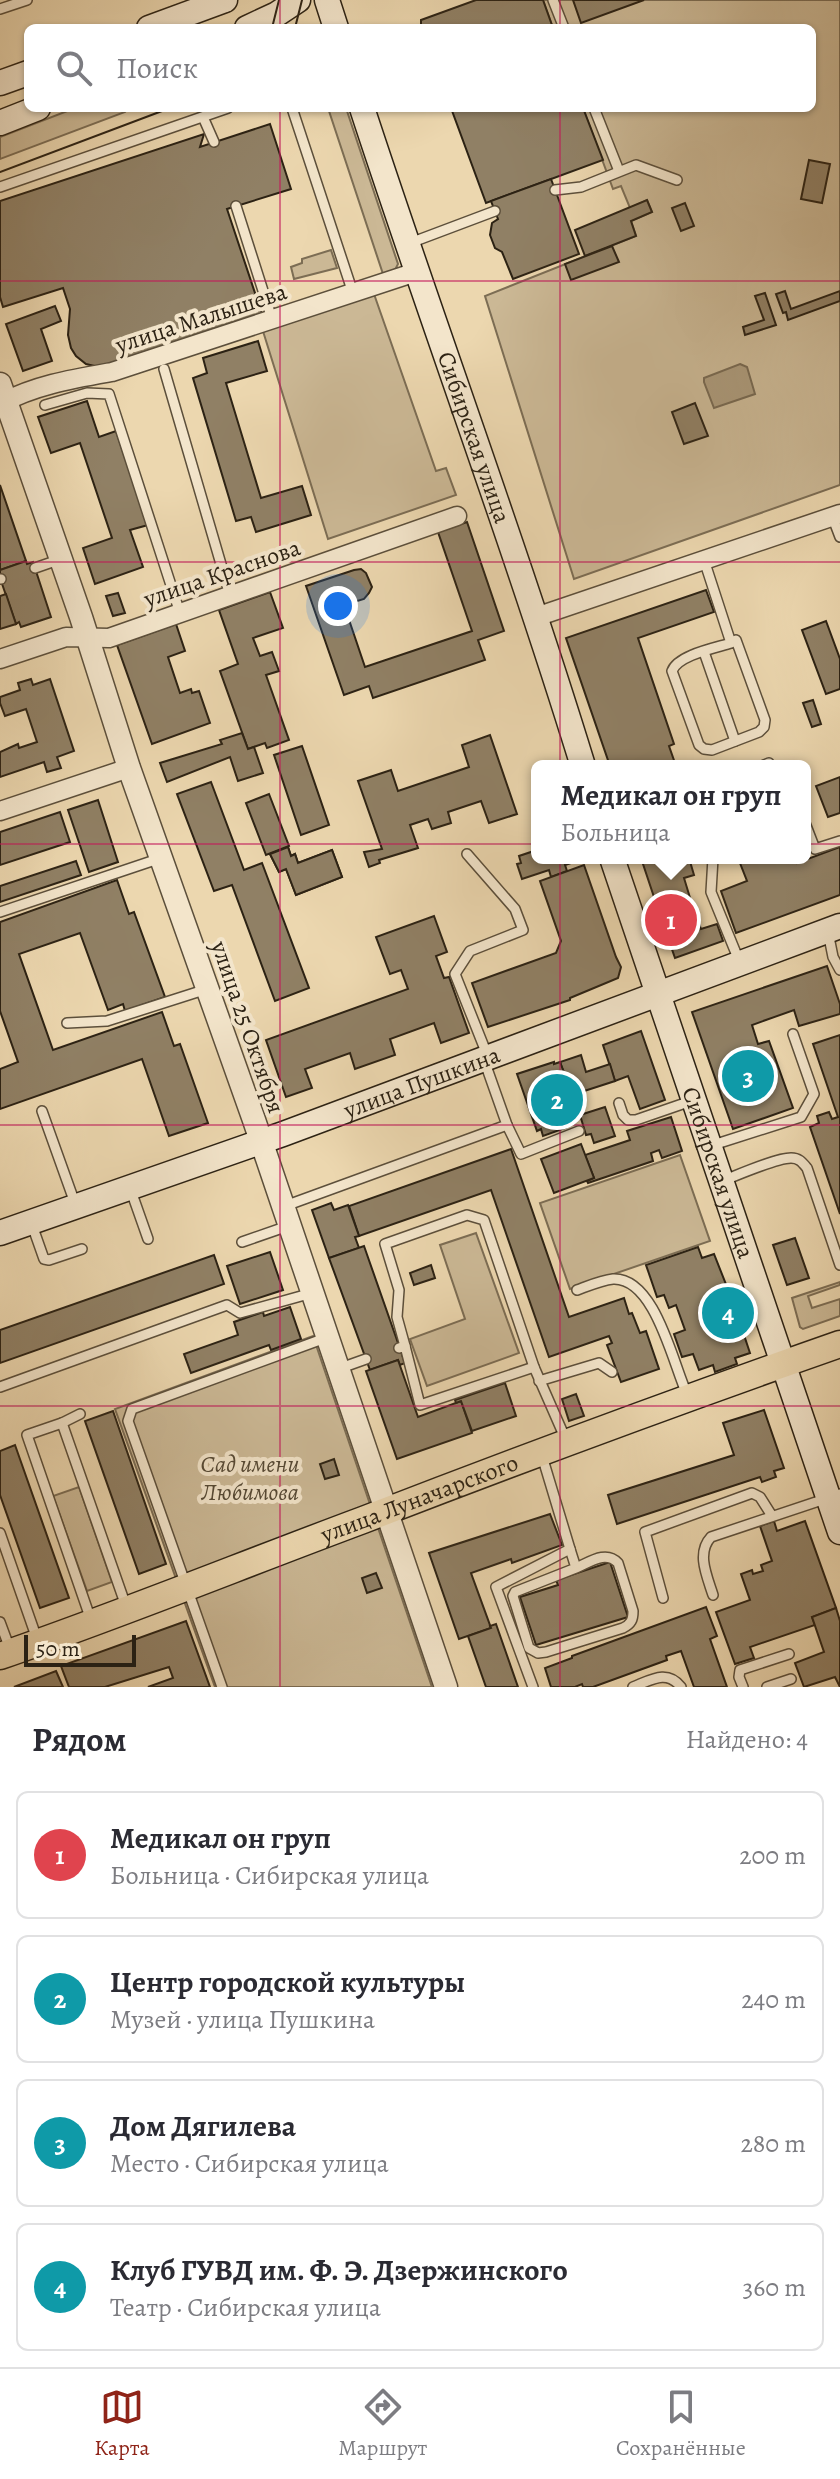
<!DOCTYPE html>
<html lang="ru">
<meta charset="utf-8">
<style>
:root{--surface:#fff;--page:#f7f7f7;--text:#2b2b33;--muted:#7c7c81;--line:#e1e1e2;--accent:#8f2418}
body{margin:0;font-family:Alegreya,serif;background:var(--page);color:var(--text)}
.scale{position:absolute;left:24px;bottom:20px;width:112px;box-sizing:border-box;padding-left:8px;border:4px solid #2c2214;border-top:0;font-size:22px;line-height:28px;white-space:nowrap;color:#2c2214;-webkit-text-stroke:6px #f3e5cb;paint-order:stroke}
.you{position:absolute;left:338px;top:606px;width:28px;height:28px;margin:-20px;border:6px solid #fff;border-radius:50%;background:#1a73e8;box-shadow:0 0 0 12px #1a73e833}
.badge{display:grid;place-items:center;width:52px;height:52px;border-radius:50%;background:var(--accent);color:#fff;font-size:26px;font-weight:700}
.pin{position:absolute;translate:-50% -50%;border:4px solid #fff;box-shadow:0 2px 8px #0006}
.popup{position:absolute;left:531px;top:760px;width:280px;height:104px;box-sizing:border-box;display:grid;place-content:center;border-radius:12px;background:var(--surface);filter:drop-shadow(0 2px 6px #0005);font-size:26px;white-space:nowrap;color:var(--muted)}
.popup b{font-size:30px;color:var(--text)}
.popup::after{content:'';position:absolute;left:50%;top:100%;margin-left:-16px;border:16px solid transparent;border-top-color:var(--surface)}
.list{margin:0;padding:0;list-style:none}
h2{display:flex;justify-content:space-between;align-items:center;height:104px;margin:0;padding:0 32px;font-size:34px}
h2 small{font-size:26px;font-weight:400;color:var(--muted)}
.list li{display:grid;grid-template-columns:52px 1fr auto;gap:24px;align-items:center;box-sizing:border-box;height:128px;margin:0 16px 16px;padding:0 16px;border:2px solid var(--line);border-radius:12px}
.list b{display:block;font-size:30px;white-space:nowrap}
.list p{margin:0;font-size:26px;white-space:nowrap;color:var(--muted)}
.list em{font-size:26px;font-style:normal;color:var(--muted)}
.icon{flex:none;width:44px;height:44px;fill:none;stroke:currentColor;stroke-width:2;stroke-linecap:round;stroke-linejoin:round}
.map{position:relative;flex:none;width:840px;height:1687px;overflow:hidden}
.search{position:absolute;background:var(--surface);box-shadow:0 2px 6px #0004;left:24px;right:24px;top:24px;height:88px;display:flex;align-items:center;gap:20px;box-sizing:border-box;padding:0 28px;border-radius:12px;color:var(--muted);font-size:30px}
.sheet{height:680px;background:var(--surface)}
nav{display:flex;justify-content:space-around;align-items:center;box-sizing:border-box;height:112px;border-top:2px solid var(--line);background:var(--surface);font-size:22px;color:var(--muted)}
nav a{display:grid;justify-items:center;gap:4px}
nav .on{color:var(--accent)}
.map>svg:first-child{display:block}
.green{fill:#cbb895;stroke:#7c6d54;stroke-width:2}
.water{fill:#ab997a;stroke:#786951;stroke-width:2}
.building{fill:#908065;stroke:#2c2214;stroke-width:2}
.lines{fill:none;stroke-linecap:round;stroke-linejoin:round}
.service-casing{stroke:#5c4f3b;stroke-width:12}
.minor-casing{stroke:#5c4f3b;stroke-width:21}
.tertiary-casing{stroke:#5c4f3b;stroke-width:25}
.secondary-casing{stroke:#2c2214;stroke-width:27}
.primary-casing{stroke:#2c2214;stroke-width:29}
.service{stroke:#f3e5cb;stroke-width:9}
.minor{stroke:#f3e5cb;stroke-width:18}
.tertiary{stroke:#f3e5cb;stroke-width:22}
.secondary{stroke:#f3e5cb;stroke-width:24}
.primary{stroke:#ecd7af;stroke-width:26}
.tram{stroke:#2c2214;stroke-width:2}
.grid{fill:none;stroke:#c2185b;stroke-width:2;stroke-opacity:0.55}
.labels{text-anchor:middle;stroke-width:8;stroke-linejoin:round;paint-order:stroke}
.street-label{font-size:24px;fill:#2c2214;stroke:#f3e5cb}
.park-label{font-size:24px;font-style:italic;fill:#544834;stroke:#f3e5cb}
</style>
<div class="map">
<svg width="840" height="1687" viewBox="0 0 840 1687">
<rect width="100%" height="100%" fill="#ecd7af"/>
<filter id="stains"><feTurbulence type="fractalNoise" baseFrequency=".0025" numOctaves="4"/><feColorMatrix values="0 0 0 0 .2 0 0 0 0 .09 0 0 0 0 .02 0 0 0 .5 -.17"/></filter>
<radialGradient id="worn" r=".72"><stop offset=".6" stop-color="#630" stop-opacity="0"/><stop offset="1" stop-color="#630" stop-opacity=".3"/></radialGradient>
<!-- green -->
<g class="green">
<path d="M543,0H840V485L574,579L485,296L636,236L631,221L652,212L647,200L630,208L621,186L613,189L583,108H812V28H553Z"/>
<path d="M75,108H124L125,112L0,159V137Z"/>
<path d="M328,108H346L398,264L395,270L383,274Z"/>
<path d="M331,250L337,268L294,279L291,267L302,263V259Z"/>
<path d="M374,294L436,471L446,468L456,495L328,539L262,328Z"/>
<path d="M680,1155L710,1241L570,1289L540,1203Z"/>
<path d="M476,1233L519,1353L427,1386L410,1339L465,1319L440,1245Z"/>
<path d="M840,1282V1285L808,1296L812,1308L840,1299V1316L803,1329L800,1327L792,1298Z"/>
<path d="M313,1336L432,1687H215L115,1409Z"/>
<path d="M79,1487L112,1582L87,1591L53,1496Z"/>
</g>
<!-- water -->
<path class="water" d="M740,364L747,367L755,394L714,408L704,382V378Z"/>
<!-- building -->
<g class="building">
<path d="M476,0H543L553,28H421V20Z"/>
<path d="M573,0H644L581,23Z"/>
<path d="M451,108H583L603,160L486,203Z"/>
<path d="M270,124L291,189L227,209L263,317L103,368L86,364L76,356L71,348L68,335L70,309L63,288L3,307L0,297V201L204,134L200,147Z"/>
<path d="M809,160L830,164L822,203L801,199Z"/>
<path d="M551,179L579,254L513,279L502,252L495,248L490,235L492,223L498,219L491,201Z"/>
<path d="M647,200L652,212L631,221L636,236L585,256L575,230Z"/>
<path d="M685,203L694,226L681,231L672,208Z"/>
<path d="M612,246L619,262L571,280L565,264Z"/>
<path d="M785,291L791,309L840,291V301L788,320L786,312L783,313L776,294Z"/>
<path d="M765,293L776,325L745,335L743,327L764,320L755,296Z"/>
<path d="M55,306L61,321L41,329L52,361L23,371L6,324Z"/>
<path d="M258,341L267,371L226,383L261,498L302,486L311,515L256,532L251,517L236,521L193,378L207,373L203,358Z"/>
<path d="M87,401L99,437L116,431L148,525L130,530L143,567L95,584L83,548L112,538L80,443L51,453L38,417Z"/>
<path d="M695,403L708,436L684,444L672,412Z"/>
<path d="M0,485L26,561L0,570Z"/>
<path d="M467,522L504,631L478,640L485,660L373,698L369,686L344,695L306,586L354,570L361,569L366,573L372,587L369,593L364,599L344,605L365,667L472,631L438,532Z"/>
<path d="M26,561L27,564L33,562L51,617L21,627L19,622L16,624L0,578V570Z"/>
<path d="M706,590L714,612L638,638L674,744L669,746L676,766H610L566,638Z"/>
<path d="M270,592L283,628L253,638L260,656L272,652L279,671L266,675L289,740L267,748L265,743L248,749L220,671L238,664L219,610Z"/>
<path d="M118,593L125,613L113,616L106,596Z"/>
<path d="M6,594L16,624L0,629V596Z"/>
<path d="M826,621L840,659V689L826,694L802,630Z"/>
<path d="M176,624L185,651L168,657L180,693L191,689L192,693L199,691L210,723L152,744L117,645Z"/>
<path d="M31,679L33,685L50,679L74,751L57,757L61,768L47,772L44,762L0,777V752L18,744L19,748L37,742L26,709L5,716L0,703V697L20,690L18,683Z"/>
<path d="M813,700L821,724L812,727L803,703Z"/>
<path d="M242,733L248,749L254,747L263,773L238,781L230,757L167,782L160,763L222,744L220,740Z"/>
<path d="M490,735L517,814L489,823L481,801L448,812L451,823L432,829L428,819L410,825L418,848L379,860L380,863L369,867L364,852L382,849L358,781L391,770L398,791L469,767L462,745Z"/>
<path d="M302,746L329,825L301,835L274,755Z"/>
<path d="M840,777V813L828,817L816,786Z"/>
<path d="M211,782L244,870L262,863L309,988L275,1001L232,885L214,891L177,794Z"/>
<path d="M269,794L289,846L266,855L246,803Z"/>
<path d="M98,800L118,862L89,872L68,810Z"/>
<path d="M60,812L70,842L0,865V832Z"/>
<path d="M288,847L291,856L295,854L298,863L332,850L342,877L296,895L286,869L279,872L270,854Z"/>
<path d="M288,847L291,856L295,854L298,863L332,850L342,877L296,895L286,869L279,872L270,854Z"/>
<path d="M840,847V895L736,933L721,891L747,881L738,858H795L797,863Z"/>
<path d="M537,850V858L583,859L565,865L567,871L551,877L549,870L522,879L517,864L521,863L519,856Z"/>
<path d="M641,858H689L694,875L684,878L691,901L659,912Z"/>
<path d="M76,861L81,875L0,902V886Z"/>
<path d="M584,865L616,957L621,967L618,978L570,998V1000L488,1027L472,983L556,953L561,941L540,881Z"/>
<path d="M117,880L129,914L134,912L165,997L125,1011L123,1004L108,1010L80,933L19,954L53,1050L162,1012L174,1046L180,1044L208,1123L169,1136L142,1059L0,1109V1069L18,1062L0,1011V922Z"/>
<path d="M691,901L701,929L717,924L723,941L675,958L659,912Z"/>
<path d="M434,916L447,952L436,956L444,978L449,977L469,1033L441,1043L434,1023L390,1039L395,1055L355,1069L350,1053L305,1069L312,1088L286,1097L266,1040L408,989L401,970L390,974L376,937Z"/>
<path d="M827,966L840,1004V1014L799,1026L794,1010L752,1025L758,1044L769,1041L793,1108L733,1129L692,1012Z"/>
<path d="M641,1031L665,1100L640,1109L628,1076L615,1081L603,1045Z"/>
<path d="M840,1035V1214L810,1127L819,1123L817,1116L829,1112L832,1119L838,1117L813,1044Z"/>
<path d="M581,1055L586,1072L610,1064L615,1081L572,1095L560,1062Z"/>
<path d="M554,1062V1064L560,1062L569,1086L564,1088L574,1118L566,1121L568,1127L543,1136L541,1129L537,1131L517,1074Z"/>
<path d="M605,1107L615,1136L594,1143L591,1134L586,1135L580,1115Z"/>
<path d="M671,1117L682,1151L662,1158L659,1150L651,1153L653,1161L588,1183L587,1181L594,1178L585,1155L630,1140L627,1131Z"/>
<path d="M581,1144L594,1178L554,1193L541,1159Z"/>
<path d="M511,1149L569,1317L624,1298L629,1314L632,1313L640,1333L646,1331L659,1369L621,1382L607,1345L612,1343L609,1336L549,1357L491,1190L359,1236L349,1206Z"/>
<path d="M331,1203L334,1210L348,1205L359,1236L355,1237L359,1248L329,1258L312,1210Z"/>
<path d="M795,1238L809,1278L787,1285L773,1245Z"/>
<path d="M364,1246L405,1363L400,1365L398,1360L370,1370L329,1258Z"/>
<path d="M698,1247L702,1258L714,1254L733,1302L738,1300L749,1333L744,1335L750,1353L735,1358L737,1364L715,1372L713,1365L699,1370L693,1354L682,1357L674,1334L685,1330L676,1305L669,1308L664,1295L657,1297L646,1265Z"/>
<path d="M270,1252L283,1290L240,1304L227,1266Z"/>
<path d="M214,1255L224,1284L0,1363V1330Z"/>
<path d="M431,1265L435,1278L414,1285L410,1273Z"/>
<path d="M290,1307L301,1339L271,1350L269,1345L191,1373L184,1354L238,1335L234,1322L263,1312L264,1316Z"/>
<path d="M398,1360L418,1417L461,1401L472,1433L397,1459L366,1371Z"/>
<path d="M505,1383L516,1416L472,1431L461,1401L456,1403L455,1400Z"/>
<path d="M576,1394L584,1416L569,1421L562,1399Z"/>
<path d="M764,1410L784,1468L774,1471L776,1477L762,1482L760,1477L617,1524L608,1495L734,1455L723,1423Z"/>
<path d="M113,1411L166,1564L139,1574L85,1421Z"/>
<path d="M15,1445L69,1598L40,1608L0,1495V1451Z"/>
<path d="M334,1459L339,1475L325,1479L320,1464Z"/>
<path d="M550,1514L562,1545L512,1563L511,1559L471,1573L491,1628L459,1639L429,1553Z"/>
<path d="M774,1521L777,1531L805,1521L836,1608L812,1617L815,1625L750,1647L754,1658L735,1664L716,1612L750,1600L741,1574L752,1570L753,1574L763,1571L761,1565L772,1561L760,1526Z"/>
<path d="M610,1562L628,1617L536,1645L520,1597L558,1585L556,1580Z"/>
<path d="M376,1573L382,1588L367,1593L362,1578Z"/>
<path d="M706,1607L717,1636L710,1639L727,1687H694L681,1651L666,1656L667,1660L593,1687H583L582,1684L575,1687H551L545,1668L572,1658V1656Z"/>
<path d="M836,1608L840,1621V1687L835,1677L804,1687L795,1663L824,1652L812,1617Z"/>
<path d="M186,1621L210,1687H148L173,1678L169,1667L105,1687H69L61,1666Z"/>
<path d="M496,1624L518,1687H486L468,1636L491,1628L490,1626Z"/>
<path d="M56,1671L63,1687H14Z"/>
</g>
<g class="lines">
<!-- service casing -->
<g class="service-casing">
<g id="service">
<path d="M553,0L564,28"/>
<path d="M0,9L27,0"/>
<path d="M292,108L353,293"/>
<path d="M594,108L619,171"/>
<path d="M203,117L214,142"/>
<path d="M0,187L228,108"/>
<path d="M555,190L581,187L636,165L677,180"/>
<path d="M236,206L272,319"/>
<path d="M410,243L495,211"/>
<path d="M164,369L230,595"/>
<path d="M45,405L87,393L109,394L180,613"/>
<path d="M832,516L840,537"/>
<path d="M704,560L731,643L736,640L765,720L764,727L759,732L712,750L704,749L699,745L672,671C678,655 715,648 731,643"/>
<path d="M35,568L61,559"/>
<path d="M0,579H1"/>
<path d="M704,652L735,741"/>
<path d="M762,766L769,763L770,766"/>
<path d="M805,823L815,849L840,841"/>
<path d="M467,854L515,909L523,930L470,951L455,974L488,1057"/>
<path d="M713,858L711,892L740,963"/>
<path d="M0,912L161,858"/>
<path d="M828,932L833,957L840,970"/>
<path d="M67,1023L107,1021L207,989"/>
<path d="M619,1103L623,1115L628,1120H636L691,1101"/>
<path d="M42,1111L76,1206"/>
<path d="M507,1125L521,1154L579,1131"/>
<path d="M710,1146L801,1117L814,1094L793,1034"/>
<path d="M722,1181C738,1175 776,1158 791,1158C799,1158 802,1162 807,1168L840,1265"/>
<path d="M130,1188L148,1239"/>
<path d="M285,1206L507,1125L484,1060"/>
<path d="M32,1225L44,1259L49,1260L82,1249"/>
<path d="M242,1242L288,1226"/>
<path d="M577,1290C588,1286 602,1280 613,1279C655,1277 673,1364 687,1394"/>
<path d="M405,1346L397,1317L399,1290L385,1244L467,1215L484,1220L534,1367"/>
<path d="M399,1348L405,1346L420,1405L534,1367L566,1440"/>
<path d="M338,1369L366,1359"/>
<path d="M539,1381L599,1363L612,1372"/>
<path d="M0,1387L227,1305L240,1313L312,1293"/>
<path d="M80,1414L62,1423L27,1435L91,1620"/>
<path d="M62,1423L127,1609"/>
<path d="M0,1533L37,1639"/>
<path d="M570,1549L576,1568L515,1592L513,1596L529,1648L538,1653L546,1652L623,1628C631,1624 633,1620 633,1611L618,1563C606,1550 590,1562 576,1568"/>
<path d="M713,1595C707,1576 696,1553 711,1537L840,1494"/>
<path d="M663,1598L645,1532L752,1493L760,1497L772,1516"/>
<path d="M0,1622L10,1649"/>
<path d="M222,1687L128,1421L132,1409L328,1337"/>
<path d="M533,1687L496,1587L570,1549L542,1456"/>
<path d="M633,1687C651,1680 667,1669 681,1687"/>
<path d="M743,1687L739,1677L740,1670L789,1654"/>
<path d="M767,1687L791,1679"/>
</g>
</g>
<!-- minor casing -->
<g class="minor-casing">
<g id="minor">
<path d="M0,404C35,385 72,379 112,372L416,272"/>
<path d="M536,617L840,514"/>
<path d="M0,659L66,637L109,638L457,516"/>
<path d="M0,811L129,768"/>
</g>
</g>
<!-- tertiary casing -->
<g class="tertiary-casing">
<path id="tertiary" d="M0,384L81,617L129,768L254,1120L446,1687"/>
</g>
<!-- secondary casing -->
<g class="secondary-casing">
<g id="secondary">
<path d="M327,0L336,28"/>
<path d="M149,28L225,0"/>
<path d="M247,28L277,14L298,0"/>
<path d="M0,83L28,73"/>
<path id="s1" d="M362,108C434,328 515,545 583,766"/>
<path d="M0,123L38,108"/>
<path id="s2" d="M612,858L840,1532"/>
<path id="s3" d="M0,1233L283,1134L840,926"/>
</g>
</g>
<!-- primary casing -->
<g class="primary-casing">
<g id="primary">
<path id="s4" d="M0,1656C122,1614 242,1565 363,1520C521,1459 680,1400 840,1344"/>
</g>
</g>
<!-- service -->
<use href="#service" class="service"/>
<!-- minor -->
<use href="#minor" class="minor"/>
<!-- tertiary -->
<use href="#tertiary" class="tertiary"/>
<!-- secondary -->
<use href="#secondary" class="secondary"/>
<!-- primary -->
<use href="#primary" class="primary"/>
<!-- tram -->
<g class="tram">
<path d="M272,28L279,0"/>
<path d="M295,28L302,0"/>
<path d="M0,172L170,108"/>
</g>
</g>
<!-- grid -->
<path class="grid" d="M280,0V28M560,0V28M280,108V1687M560,108V1687M0,281H840M0,562H840M0,844H840M0,1125H840M0,1406H840"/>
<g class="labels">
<!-- street labels -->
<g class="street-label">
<text transform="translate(201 318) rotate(-18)" y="8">улица Малышева</text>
<text dy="8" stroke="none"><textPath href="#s1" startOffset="348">Сибирская улица</textPath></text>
<text transform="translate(222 573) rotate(-19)" y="8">улица Краснова</text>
<text transform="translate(248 1027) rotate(71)" y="8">улица 25 Октября</text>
<text dy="8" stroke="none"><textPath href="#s3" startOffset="448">улица Пушкина</textPath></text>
<text dy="8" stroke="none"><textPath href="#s2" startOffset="332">Сибирская улица</textPath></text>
<text dy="8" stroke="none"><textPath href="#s4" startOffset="448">улица Луначарского</textPath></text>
</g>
<!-- park labels -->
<g class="park-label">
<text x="250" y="1472">Сад имени<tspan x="250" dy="28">Любимова</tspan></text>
</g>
</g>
<rect width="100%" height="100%" filter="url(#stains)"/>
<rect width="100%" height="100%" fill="url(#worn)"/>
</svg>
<div class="scale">50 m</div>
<div class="you"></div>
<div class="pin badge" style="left:671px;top:920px;background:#e0444e">1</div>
<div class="popup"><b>Медикал он груп</b>Больница</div>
<div class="pin badge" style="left:557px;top:1100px;background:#0f9aa8">2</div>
<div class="pin badge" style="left:748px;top:1076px;background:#0f9aa8">3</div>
<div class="pin badge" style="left:728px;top:1313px;background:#0f9aa8">4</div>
<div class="search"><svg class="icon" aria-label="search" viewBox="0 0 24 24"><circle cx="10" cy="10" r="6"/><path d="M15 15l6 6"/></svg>Поиск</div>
</div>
<section class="sheet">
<h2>Рядом<small>Найдено: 4</small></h2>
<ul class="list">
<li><span class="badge" style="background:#e0444e">1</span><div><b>Медикал он груп</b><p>Больница · Сибирская улица</p></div><em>200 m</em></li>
<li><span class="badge" style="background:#0f9aa8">2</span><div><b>Центр городской культуры</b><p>Музей · улица Пушкина</p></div><em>240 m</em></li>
<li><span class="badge" style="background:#0f9aa8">3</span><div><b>Дом Дягилева</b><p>Место · Сибирская улица</p></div><em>280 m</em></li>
<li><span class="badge" style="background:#0f9aa8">4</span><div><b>Клуб ГУВД им. Ф. Э. Дзержинского</b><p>Театр · Сибирская улица</p></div><em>360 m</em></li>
</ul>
</section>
<nav>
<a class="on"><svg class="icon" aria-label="map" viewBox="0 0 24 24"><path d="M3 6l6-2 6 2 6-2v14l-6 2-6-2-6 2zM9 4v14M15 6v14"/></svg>Карта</a>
<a><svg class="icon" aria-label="directions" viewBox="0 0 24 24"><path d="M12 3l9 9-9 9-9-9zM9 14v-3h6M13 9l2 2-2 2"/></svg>Маршрут</a>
<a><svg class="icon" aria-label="saved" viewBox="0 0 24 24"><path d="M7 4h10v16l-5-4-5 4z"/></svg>Сохранённые</a>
</nav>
